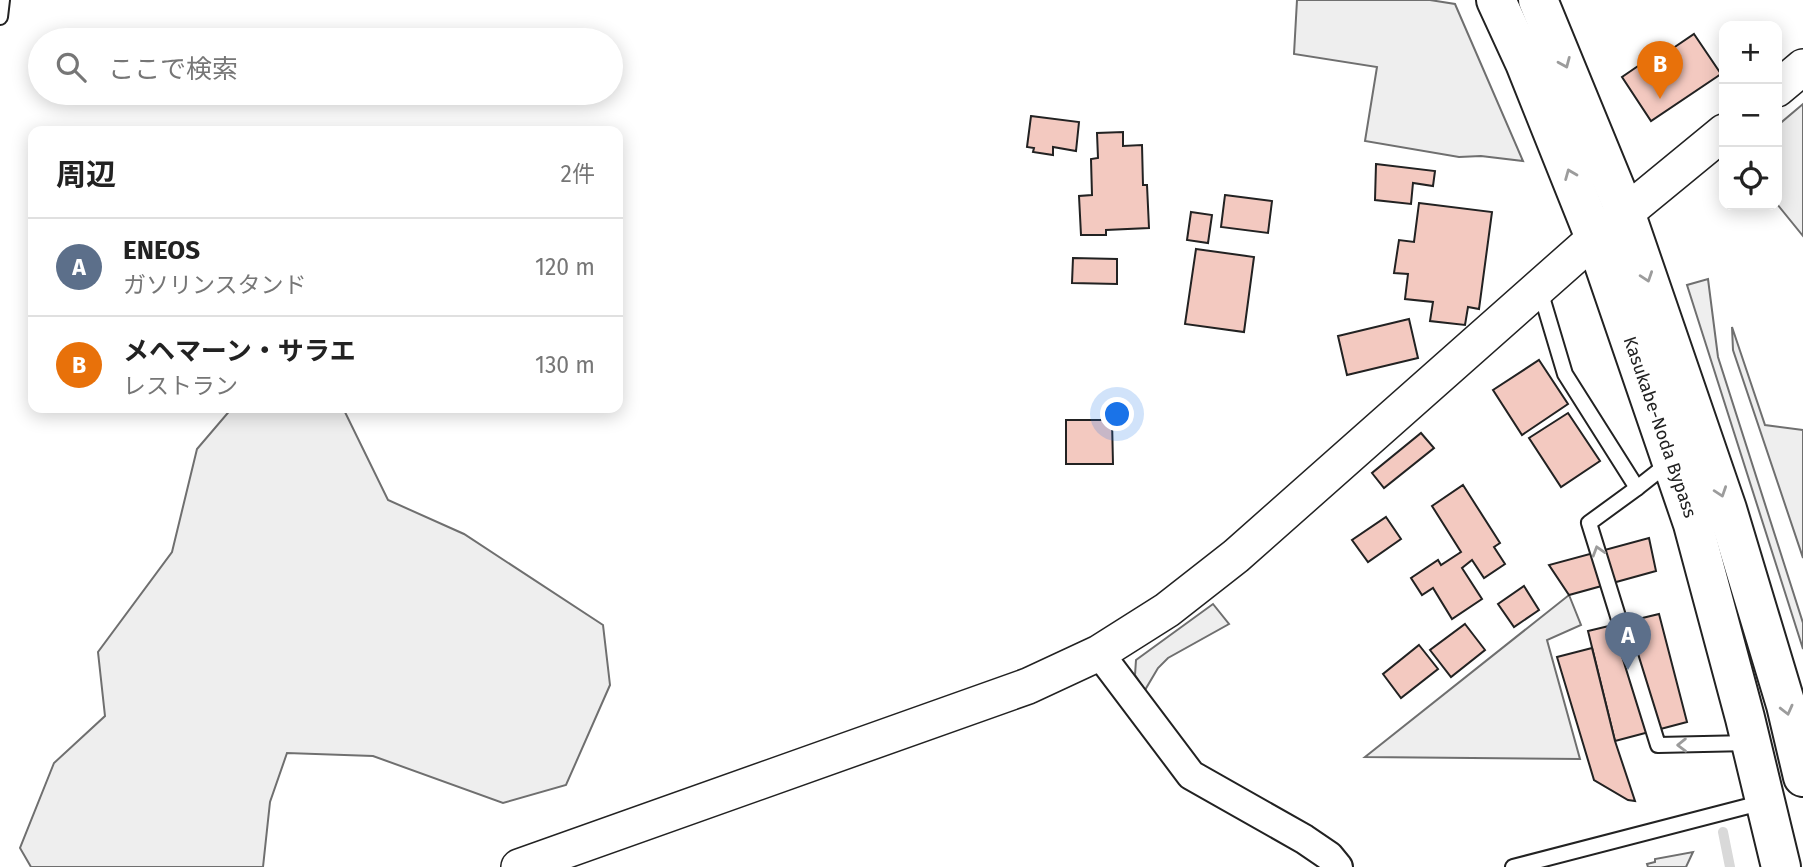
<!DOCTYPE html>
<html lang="ja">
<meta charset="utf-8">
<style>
:root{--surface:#fff;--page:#f2f2f2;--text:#222;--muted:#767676;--line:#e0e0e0;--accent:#ea580c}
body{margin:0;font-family:"Fira Sans","Noto Sans JP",sans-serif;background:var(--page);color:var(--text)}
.controls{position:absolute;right:21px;top:21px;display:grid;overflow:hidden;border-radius:14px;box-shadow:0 4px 18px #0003}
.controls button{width:63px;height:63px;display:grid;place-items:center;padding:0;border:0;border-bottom:2px solid var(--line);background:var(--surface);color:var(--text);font:35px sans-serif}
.you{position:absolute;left:1118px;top:415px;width:24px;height:24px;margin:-18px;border:5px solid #fff;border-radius:50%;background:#1a73e8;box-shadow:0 0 0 10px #1a73e833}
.badge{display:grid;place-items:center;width:46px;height:46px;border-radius:50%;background:var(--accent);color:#fff;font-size:23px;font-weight:700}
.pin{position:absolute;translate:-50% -58px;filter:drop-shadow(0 2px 4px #0008)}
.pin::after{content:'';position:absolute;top:37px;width:24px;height:21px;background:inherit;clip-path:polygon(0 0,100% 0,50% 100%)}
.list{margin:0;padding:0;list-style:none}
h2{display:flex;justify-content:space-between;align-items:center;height:91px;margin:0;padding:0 28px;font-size:30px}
h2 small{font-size:23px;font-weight:400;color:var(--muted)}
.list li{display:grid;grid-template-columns:46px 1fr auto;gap:21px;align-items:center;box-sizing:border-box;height:98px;padding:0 28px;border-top:2px solid var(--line)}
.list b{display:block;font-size:26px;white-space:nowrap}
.list p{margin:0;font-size:23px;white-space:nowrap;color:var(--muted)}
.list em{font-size:23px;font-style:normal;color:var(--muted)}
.icon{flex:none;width:38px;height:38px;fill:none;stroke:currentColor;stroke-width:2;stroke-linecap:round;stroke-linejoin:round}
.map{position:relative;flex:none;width:1803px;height:867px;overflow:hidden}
.search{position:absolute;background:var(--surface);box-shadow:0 4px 18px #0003;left:28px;top:28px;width:595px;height:77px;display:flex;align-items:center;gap:18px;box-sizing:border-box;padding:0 24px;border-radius:38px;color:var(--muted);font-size:26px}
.panel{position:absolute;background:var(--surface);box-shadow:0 4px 18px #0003;left:28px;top:126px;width:595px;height:287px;border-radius:14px}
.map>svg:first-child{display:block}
.green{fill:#eee;stroke:#6f6f6f;stroke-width:2}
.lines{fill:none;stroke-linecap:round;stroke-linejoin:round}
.stream{stroke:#d9d9d9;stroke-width:10}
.building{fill:#f3c9c0;stroke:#222;stroke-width:2}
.service-casing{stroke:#222;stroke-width:18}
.minor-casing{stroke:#222;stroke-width:32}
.tertiary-casing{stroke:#222;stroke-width:38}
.trunk-casing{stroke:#222;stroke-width:42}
.service{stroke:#fff;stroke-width:14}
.minor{stroke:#fff;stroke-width:28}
.tertiary{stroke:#fff;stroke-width:35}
.trunk{stroke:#fff;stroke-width:38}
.oneway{stroke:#9c9c9c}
.labels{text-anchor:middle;stroke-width:5;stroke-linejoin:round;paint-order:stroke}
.street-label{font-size:18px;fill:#222;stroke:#fff}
</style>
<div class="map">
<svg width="1803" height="867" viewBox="0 0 1803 867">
<rect width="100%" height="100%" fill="#fff"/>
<!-- green -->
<g class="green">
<path d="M1297,0H1430L1455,4L1523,161L1481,156L1459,157L1365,141L1377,67L1294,54Z"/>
<path d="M1803,104V236L1777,204V126Z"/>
<path d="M1708,279L1718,357L1803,623V649L1687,285Z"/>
<path d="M1732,327L1765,425L1803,430V558L1733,350Z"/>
<path d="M232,408H343L388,500L464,534L603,625L610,685L566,785L503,803L373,756L287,753L270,802L263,867H31L20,848L54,763L105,716L98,652L172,552L197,449Z"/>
<path d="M1569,595L1581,625L1547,640L1580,759L1365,757Z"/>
<path d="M1213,604L1229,624L1168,658L1158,668L1145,690L1135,675L1136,660Z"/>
<path d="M1693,852L1686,867H1648L1647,864L1655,862V859Z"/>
</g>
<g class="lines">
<!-- stream -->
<path class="stream" d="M1723,832L1730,867"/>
</g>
<!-- building -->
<g class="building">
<path d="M1694,34L1721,74L1651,121L1622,77L1660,51L1663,55Z"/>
<path d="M1031,116L1079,122L1076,151L1053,147V155L1033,152L1034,148L1027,147Z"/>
<path d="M1123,132V146L1142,145L1143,185H1147L1149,228L1106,230V235H1081L1079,196L1092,195L1091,159L1098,158L1097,133Z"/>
<path d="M1376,164L1435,171L1433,186L1413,183L1411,204L1375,200Z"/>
<path d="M1225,195L1272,201L1268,233L1221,227Z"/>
<path d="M1419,203L1492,212L1479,309L1468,307L1465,325L1430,321L1433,302L1405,299L1408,274L1394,273L1399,240L1414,242Z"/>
<path d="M1191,212L1212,215L1208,243L1187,240Z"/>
<path d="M1196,249L1254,257L1244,332L1185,324Z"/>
<path d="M1073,258L1117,259V284L1072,283Z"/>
<path d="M1409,319L1418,358L1347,375L1338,336Z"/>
<path d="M1539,360L1568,404L1522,435L1493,390Z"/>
<path d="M1568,413L1600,461L1561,487L1529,438Z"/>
<path d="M1066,420H1112L1113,464H1066Z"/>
<path d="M1421,433L1434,448L1384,488L1372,473Z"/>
<path d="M1463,485L1500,543L1494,547L1505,564L1484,578L1472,560L1462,568L1482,599L1452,619L1433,588L1422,595L1411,578L1438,560L1441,565L1461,552L1432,506Z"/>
<path d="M1386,517L1401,539L1368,562L1352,540Z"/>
<path d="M1649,538L1656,571L1569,595L1549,565Z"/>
<path d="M1524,586L1539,610L1514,627L1498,604Z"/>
<path d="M1659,614L1687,722L1615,741L1588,631Z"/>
<path d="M1465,624L1485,650L1451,677L1430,650Z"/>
<path d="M1419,645L1438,669L1401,698L1383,674Z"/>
<path d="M1592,648L1615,741L1635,801L1628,800L1594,780L1557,657Z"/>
</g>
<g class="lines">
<!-- service casing -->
<g class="service-casing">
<g id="service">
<path d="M0,17L2,0"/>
<path d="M1539,287L1565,374L1637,488L1670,462"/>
<path d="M1637,488L1589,523L1658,745L1749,743"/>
<path d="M1513,867L1764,802"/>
</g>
</g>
<!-- minor casing -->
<g class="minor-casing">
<path id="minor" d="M1099,653L1191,775L1304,839L1329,856L1338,867"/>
</g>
<!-- tertiary casing -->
<g class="tertiary-casing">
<g id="tertiary">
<path d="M1777,89L1803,67"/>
<path d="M519,867L1028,686L1099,653L1167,610L1236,556L1595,238L1724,132"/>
</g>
</g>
<!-- trunk casing -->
<g class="trunk-casing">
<g id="trunk">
<path d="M1496,0L1525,63L1595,238L1693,524L1745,718L1781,867"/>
<path d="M1538,0L1625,212L1727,509L1786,705L1803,777"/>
</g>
</g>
<!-- service -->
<use href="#service" class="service"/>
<!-- minor -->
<use href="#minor" class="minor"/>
<!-- tertiary -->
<use href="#tertiary" class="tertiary"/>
<!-- trunk -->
<use href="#trunk" class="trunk"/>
</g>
<!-- one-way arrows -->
<defs><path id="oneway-chevron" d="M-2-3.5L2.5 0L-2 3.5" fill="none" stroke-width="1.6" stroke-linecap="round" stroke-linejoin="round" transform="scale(1.75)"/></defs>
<g class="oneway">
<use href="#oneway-chevron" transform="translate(1565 63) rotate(67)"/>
<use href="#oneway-chevron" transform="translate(1570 174) rotate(-112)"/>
<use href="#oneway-chevron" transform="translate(1647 277) rotate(71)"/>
<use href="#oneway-chevron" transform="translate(1721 492) rotate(71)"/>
<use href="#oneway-chevron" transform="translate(1598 551) rotate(-107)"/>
<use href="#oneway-chevron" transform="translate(1787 710) rotate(76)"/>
<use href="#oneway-chevron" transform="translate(1682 745) rotate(179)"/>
</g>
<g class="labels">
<!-- street labels -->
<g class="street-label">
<text transform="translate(1660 427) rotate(71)" y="6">Kasukabe-Noda Bypass</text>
</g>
</g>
</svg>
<div class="controls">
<button>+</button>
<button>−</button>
<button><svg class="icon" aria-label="locate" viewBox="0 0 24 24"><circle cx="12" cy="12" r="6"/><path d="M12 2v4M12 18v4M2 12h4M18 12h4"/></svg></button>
</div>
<div class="you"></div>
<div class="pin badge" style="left:1628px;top:670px;background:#5c6f8a">A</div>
<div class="pin badge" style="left:1660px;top:99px;background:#e8710a">B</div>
<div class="search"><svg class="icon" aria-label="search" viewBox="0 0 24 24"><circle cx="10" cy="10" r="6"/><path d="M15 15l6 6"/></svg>ここで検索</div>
<section class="panel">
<h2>周辺<small>2件</small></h2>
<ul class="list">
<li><span class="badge" style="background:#5c6f8a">A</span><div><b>ENEOS</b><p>ガソリンスタンド</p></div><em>120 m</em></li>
<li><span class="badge" style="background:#e8710a">B</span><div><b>メヘマーン・サラエ</b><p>レストラン</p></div><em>130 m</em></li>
</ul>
</section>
</div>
